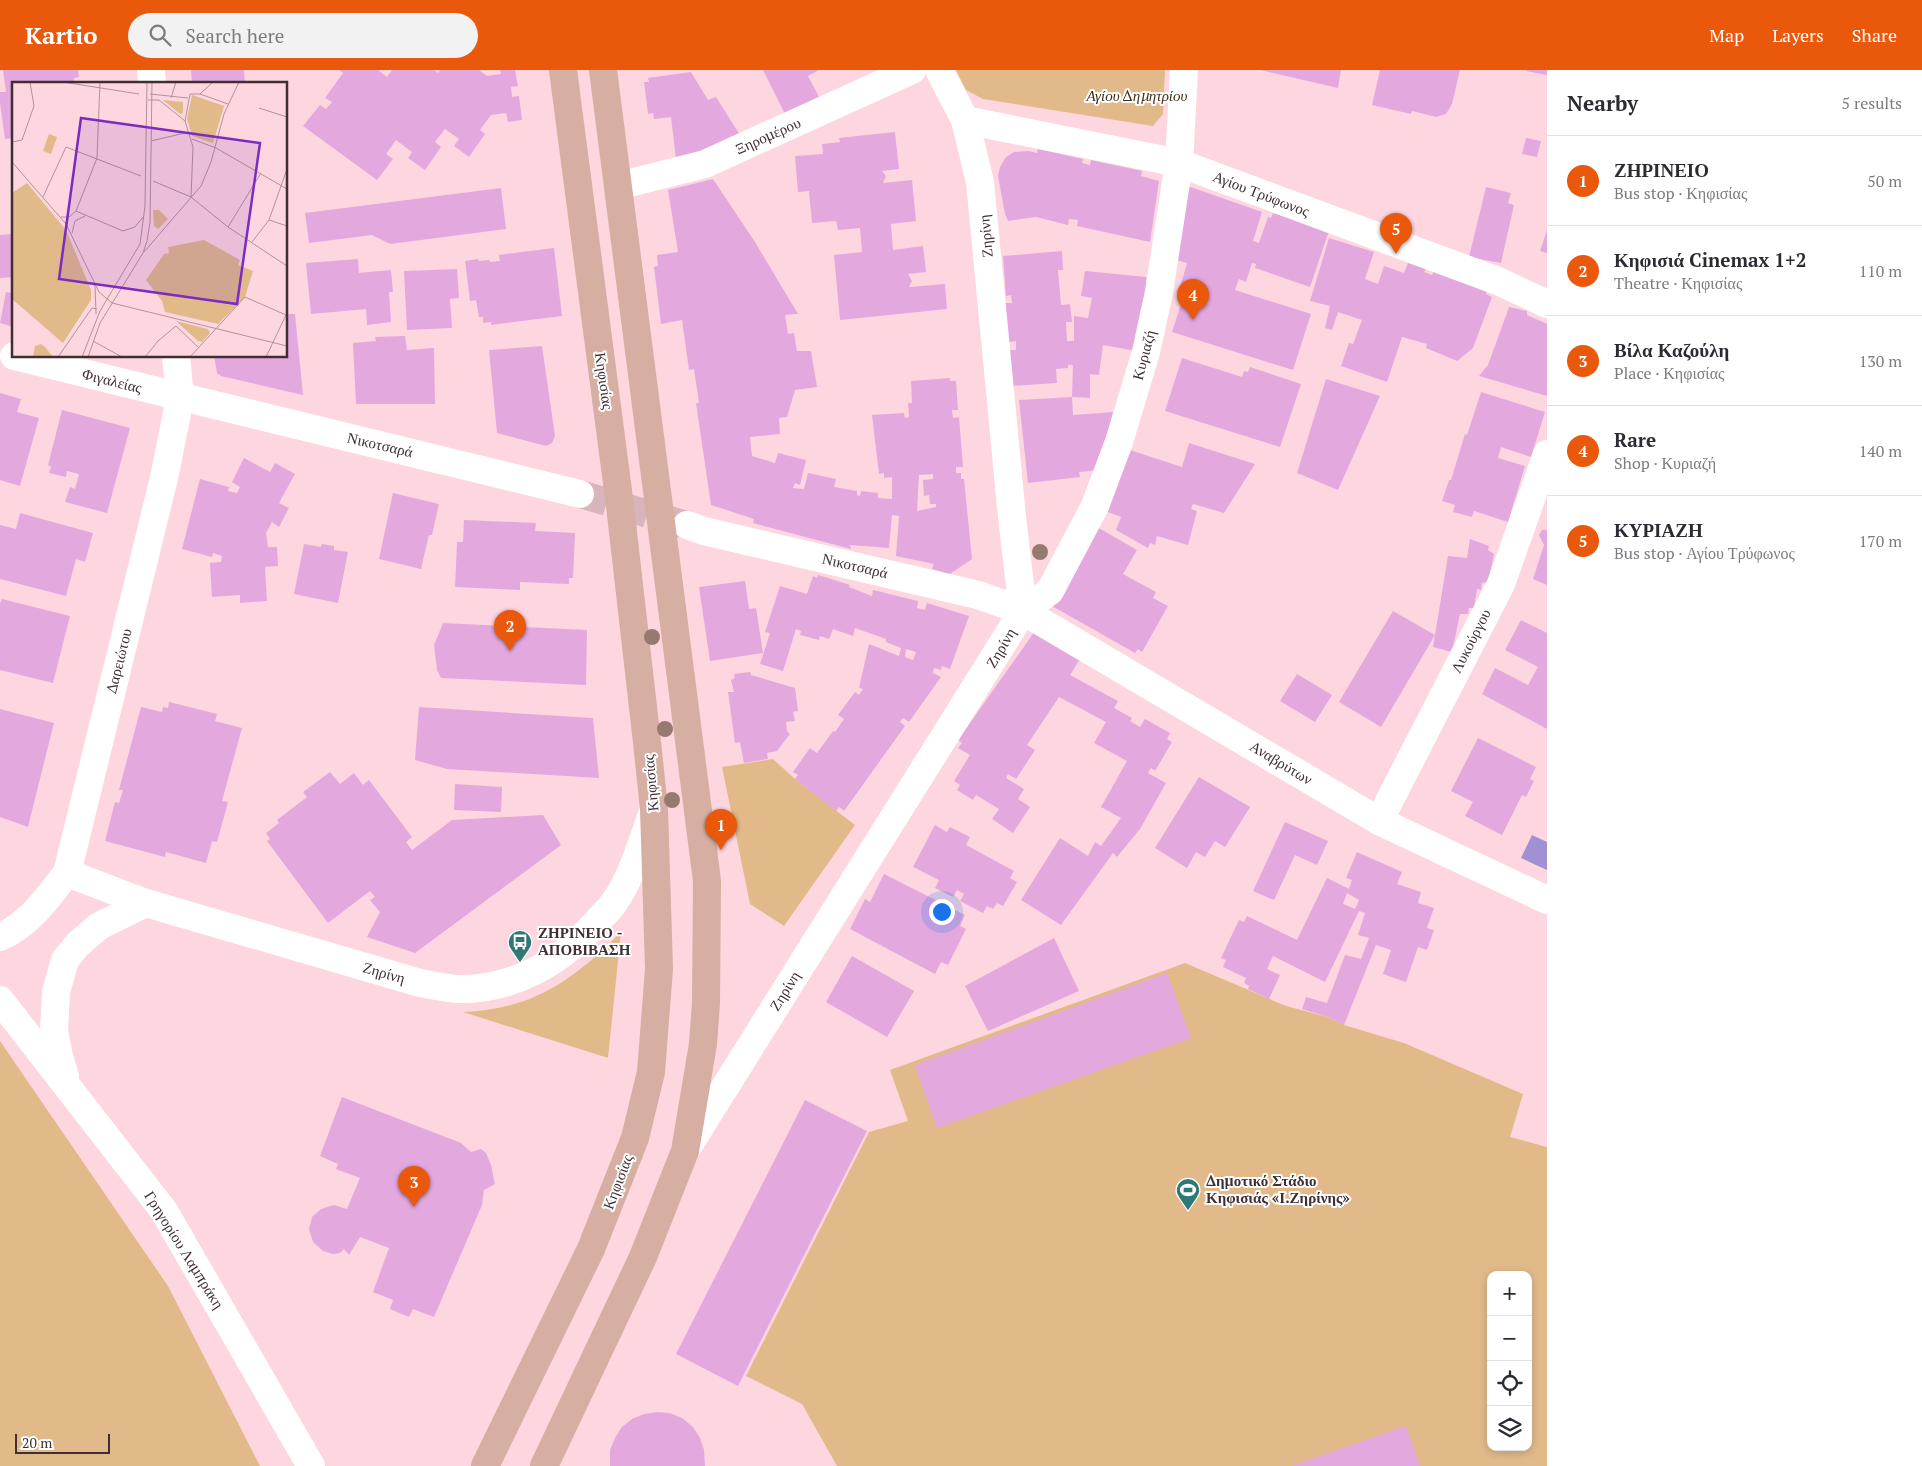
<!DOCTYPE html>
<meta charset="utf-8">
<style>
:root{--surface:#fff;--page:#f2f2f3;--text:#2b2b33;--muted:#7c7c81;--line:#e1e1e2;--accent:#ea580c}
body{margin:0;font-family:"PT Serif",serif;background:var(--page);color:var(--text)}
.controls{position:absolute;right:15px;bottom:15px;display:grid;overflow:hidden;border-radius:10px;box-shadow:0 2px 8px #0003}
.controls button{width:45px;height:45px;display:grid;place-items:center;padding:0;border:0;border-bottom:1px solid var(--line);background:var(--surface);color:var(--text);font:25px sans-serif}
.scale{position:absolute;left:15px;bottom:12px;width:95px;box-sizing:border-box;padding-left:5px;border:2px solid #3f2f33;border-top:0;font-size:14px;line-height:18px;white-space:nowrap;color:#3f2f33;-webkit-text-stroke:4px #fff;paint-order:stroke}
.you{position:absolute;left:941px;top:841px;width:18px;height:18px;margin:-12px;border:4px solid #fff;border-radius:50%;background:#1a73e8;box-shadow:0 0 0 8px #1a73e833}
.badge{display:grid;place-items:center;width:32px;height:32px;border-radius:50%;background:var(--accent);color:#fff;font-size:16px;font-weight:700}
.pin{position:absolute;translate:-50% -41px;filter:drop-shadow(0 1px 2px #0008)}
.pin::after{content:'';position:absolute;top:26px;width:18px;height:15px;background:inherit;clip-path:polygon(0 0,100% 0,50% 100%)}
.list{margin:0;padding:0;list-style:none}
h2{display:flex;justify-content:space-between;align-items:center;height:65px;margin:0;padding:0 20px;font-size:21px}
h2 small{font-size:16px;font-weight:400;color:var(--muted)}
.list li{display:grid;grid-template-columns:32px 1fr auto;gap:15px;align-items:center;box-sizing:border-box;height:90px;padding:0 20px;border-top:1px solid var(--line)}
.list b{display:block;font-size:19px;white-space:nowrap}
.list p{margin:0;font-size:16px;white-space:nowrap;color:var(--muted)}
.list em{font-size:16px;font-style:normal;color:var(--muted)}
.icon{flex:none;width:28px;height:28px;fill:none;stroke:currentColor;stroke-width:2;stroke-linecap:round;stroke-linejoin:round}
.map{position:relative;flex:none;width:1547px;height:1396px;overflow:hidden}
header{display:flex;align-items:center;gap:30px;box-sizing:border-box;height:70px;padding:0 25px;background:var(--accent);color:#fff}
header strong{font-size:24px}
nav{display:flex;gap:28px;margin-inline-start:auto;font-size:18px}
.search{width:350px;height:45px;background:var(--page);display:flex;align-items:center;gap:12px;box-sizing:border-box;padding:0 18px;border-radius:28px;color:var(--muted);font-size:19px}
main{display:flex}
aside{flex:1;background:var(--surface)}
.map>svg:first-child{display:block}
.green{fill:#e2ba8a;fill-rule:evenodd}
.water{fill:#a191d4}
.building{fill:#e3a9df;fill-rule:evenodd}
.lines{fill:none;stroke-linecap:round;stroke-linejoin:round}
.minor-tunnel{stroke:#d8b5bd;stroke-width:28;stroke-dasharray:28 14;stroke-linecap:butt}
.minor{stroke:#fff;stroke-width:28}
.tertiary{stroke:#fff;stroke-width:28}
.primary{stroke:#d7aea2;stroke-width:28}
.tree{fill:#977a6f}
.labels{text-anchor:middle;stroke-width:4;stroke-linejoin:round;paint-order:stroke}
.park-label{font-size:15px;font-style:italic;fill:#432e13;stroke:#fff}
.street-label{font-size:15px;fill:#3f2f33;stroke:#fff}
.poi-label{font-size:15px;font-weight:bold;fill:#3f2f33;stroke:#fff;text-anchor:start}
.inset-road{fill:none;stroke:#b2939a;stroke-width:1}
.view{fill:#7b2cbf;fill-opacity:0.15;stroke:#7b2cbf;stroke-width:2.5}
.inset-edge{fill:none;stroke:#3f2f33;stroke-width:2.5}
</style>
<header>
<strong>Kartio</strong>
<div class="search"><svg class="icon" aria-label="search" viewBox="0 0 24 24"><circle cx="10" cy="10" r="6"/><path d="M15 15l6 6"/></svg>Search here</div>
<nav><a>Map</a><a>Layers</a><a>Share</a></nav>
</header>
<main>
<div class="map">
<svg width="1547" height="1396" viewBox="0 0 1547 1396">
<rect width="100%" height="100%" fill="#fed6df"/>
<!-- green -->
<g class="green">
<path d="M956,0H1165L1163,44L1153,56L983,29L966,20Z"/>
<path d="M773,689L795,709L855,755L784,856L750,834L722,697Z"/>
<path d="M621,862L608,988L463,942C532,940 575,909 621,862Z"/>
<path d="M1185,893L1286,936L1328,947L1344,955L1404,973L1523,1024L1510,1067L1547,1077V1396H837L802,1334L746,1306L869,1062L908,1051L890,1000ZM1491,1205H1528V1377H1491Z"/>
<path d="M0,971L168,1216L260,1396H0Z"/>
</g>
<!-- water -->
<path class="water" d="M1532,765L1547,772V800L1521,788Z"/>
<!-- building -->
<g class="building">
<path d="M3,0H78L79,7L74,8V14H14V68L5,69L0,33V22H6Z"/>
<path d="M191,0H244L245,14H192Z"/>
<path d="M339,0H378L387,7L392,0H434L438,3L440,0H479L487,6L501,4L500,0H515L518,16L511,17L512,27L519,26L522,50L508,52L506,43L491,45L480,60L485,64L469,87L454,76L459,69L445,59L435,72L441,77L425,100L408,88L412,82L396,70L386,84L393,89L377,110L303,56L320,35L326,39L332,32L325,28L343,3Z"/>
<path d="M763,0H819L808,6L819,27L814,29L817,34L785,44Z"/>
<path d="M1260,0H1341L1338,18Z"/>
<path d="M1380,0H1460L1452,34L1446,44L1436,47L1412,41L1411,44L1372,35Z"/>
<path d="M1526,0H1547V5L1526,1Z"/>
<path d="M691,2L708,30L716,27L740,65L677,97L671,47L654,49L653,43L648,44L644,12H649L648,8Z"/>
<path d="M895,62L899,99L882,101L886,106L883,113L912,110L916,151L891,154L893,180L923,176L926,202L908,204L912,211L909,217L945,214L947,239L840,250L834,185L862,182L860,158L838,160L836,151L812,153L809,121L798,122L795,86L823,84L822,74L840,72L839,68Z"/>
<path d="M1526,68L1541,71L1537,87L1522,84Z"/>
<path d="M1038,79L1083,89L1082,93L1090,95L1091,90L1142,101L1141,106L1159,111L1150,172L1077,156L1078,150L1069,149L1068,155L1036,147L1008,151L1005,144L998,106L1000,97L1006,87L1014,82L1028,81L1037,83Z"/>
<path d="M713,109L755,172L798,244L785,245L788,264L794,263L797,281H811L817,317L795,320L787,347L779,348L780,364L750,367L752,386L775,393L778,383L806,390L800,415L795,413L793,418L804,419L808,403L836,409L834,417L857,421V425L860,426L861,421L878,423V428L892,429V407L884,408V403L879,404L872,345L904,343L905,348L909,347L908,333H912L911,311L950,308V311H956L958,340H952L953,348L959,347L963,397H956V403H961V409H964L972,489L950,504L932,499L934,494L896,486L899,446L892,445L889,478L850,475L851,479L753,453L754,449L711,435L696,333H699L694,299L689,300L682,250L661,254L654,197L658,196L657,185L678,182L668,120ZM933,404V409L923,410L924,426L929,425L930,434H936V437L917,441L919,405Z"/>
<path d="M1185,115L1262,142L1253,171L1259,173L1268,147L1271,148L1273,143L1329,161L1310,217L1255,198L1256,194L1252,193L1246,212L1239,209L1235,220L1311,244L1293,300L1172,262L1187,216L1181,214L1187,193L1176,190Z"/>
<path d="M1486,117L1511,123L1508,133L1514,135L1501,193L1469,187Z"/>
<path d="M501,118L506,159L390,174L372,165L309,173L305,143Z"/>
<path d="M1547,160V183L1540,181Z"/>
<path d="M14,164V207L0,208V165Z"/>
<path d="M1329,168L1374,182L1365,209L1378,214L1384,196L1404,203L1408,193L1426,199L1424,202L1432,205L1434,201L1487,220L1486,224L1492,227L1473,278L1457,291L1426,278L1427,274L1402,267L1387,312L1341,296L1349,273L1353,274L1362,250L1338,242L1332,260L1325,258L1330,236L1310,231Z"/>
<path d="M554,178L562,246L491,255V252L483,253V247H479L476,230L470,231L465,191L478,189L479,191L489,190L490,192L500,191L499,185Z"/>
<path d="M1062,181L1063,200H1058L1061,235L1070,234L1072,252H1066L1067,271H1074V246L1088,248L1092,228L1081,226L1085,201L1146,207V213L1149,214L1136,281L1103,275L1099,305L1090,304V328L1072,327L1073,295H1068V298L1056,299L1057,313L1012,316L1009,280H1016V271L1009,272L1005,233H1012L1011,225L1006,226L1003,186Z"/>
<path d="M358,189L359,203L391,200L393,222H389L391,252L367,255L366,239L311,244L306,193Z"/>
<path d="M457,199L459,228L450,229L452,258L407,260L404,201Z"/>
<path d="M6,222L14,223V257L0,253Z"/>
<path d="M1509,237L1527,241V245L1547,254V326L1479,306L1488,295Z"/>
<path d="M286,244H295L303,325L221,306L217,303L214,286H286Z"/>
<path d="M405,266L407,280L434,278L435,334H356L353,273L376,271L375,267Z"/>
<path d="M542,276L555,366L552,373L546,376L497,363L489,280Z"/>
<path d="M1182,288L1242,307L1244,301L1248,302L1250,297L1301,314L1280,377L1165,341Z"/>
<path d="M1326,309L1380,326L1338,420L1297,403Z"/>
<path d="M1481,322L1545,342L1531,387L1501,377L1498,388L1525,396L1508,452L1474,441L1472,447L1453,442L1455,435L1442,431L1449,410H1451L1465,364L1467,365Z"/>
<path d="M0,323L21,329L17,342L39,348L20,416L0,410Z"/>
<path d="M1072,327L1073,345L1113,342L1104,385L1098,386L1099,400L1079,402L1080,407L1028,413L1019,330Z"/>
<path d="M62,340L130,358L107,443L65,432L70,417L75,419L79,404L67,401L66,407L49,403L51,397L48,395Z"/>
<path d="M1189,373L1255,394L1224,443L1193,434L1191,439L1197,441L1188,475L1157,466L1155,475L1150,473L1148,478L1116,460L1121,447L1108,442L1127,379L1182,397Z"/>
<path d="M244,388L270,402L275,393L295,404L279,433L289,438L279,457L272,452L266,463L268,477H277L278,496L265,497L267,531L240,533V525L212,527L210,493L221,492L222,486L213,483L212,487L182,479L200,409L229,417L228,421L237,423L240,417L232,412Z"/>
<path d="M393,423L439,434L432,465H429L421,499L379,489Z"/>
<path d="M20,443L93,463L85,492L76,489L66,526L0,509V455L16,459Z"/>
<path d="M464,450L536,453L535,461L575,463L573,508H569V514L520,512V520L455,517L457,472H463Z"/>
<path d="M1097,457L1137,480L1123,504L1156,522L1153,528L1168,536L1142,582L1138,579L1135,583L1052,536Z"/>
<path d="M1542,460H1547V515L1533,509L1544,475L1539,465Z"/>
<path d="M1470,469L1489,476L1488,480L1494,484L1488,512L1482,513L1481,520L1477,519L1474,538H1469L1468,544H1460L1452,582L1433,577L1448,486L1467,488Z"/>
<path d="M304,474L321,477L322,474L334,476V480L348,482L338,533L294,524Z"/>
<path d="M818,505L850,515L849,517L872,526L873,520L918,531L917,538L925,540L927,533L969,546L950,599L942,596L941,600L934,598L933,603L941,607L909,652L903,648L900,652L905,656L844,741L839,737L836,741L795,709L798,705L793,702L810,678L817,683L833,661L835,662L844,649L838,645L855,622L859,625L863,619L859,618L869,574L899,586L901,578L886,572V569L855,558L853,566L833,559L829,569L820,566L819,570L800,565L801,561L796,559L783,601L760,594L770,563L765,562L780,516L807,524L813,506L817,508ZM906,579L916,582L913,590L905,587Z"/>
<path d="M745,511L749,539L756,538L763,583L710,591L699,517Z"/>
<path d="M2,529L70,546L53,613L0,600V533Z"/>
<path d="M1393,541L1435,565L1381,657L1339,632Z"/>
<path d="M1521,550L1547,563V659L1482,624L1495,598L1528,615L1538,597L1505,580Z"/>
<path d="M443,553L587,560L586,615L441,608L437,600L434,575Z"/>
<path d="M1035,561L1080,589L1070,605L1118,631L1114,638L1132,648L1130,651L1140,657L1145,649L1170,663L1167,669L1172,672L1155,701L1151,698L1148,703L1166,713L1140,759L1117,787L1113,783L1061,855L1021,830L1060,768L1088,786L1095,772L1101,776L1121,748L1101,737L1127,691L1094,673L1106,652L1059,627L1027,675L1035,680L1016,709L1008,704L1006,708L1024,719L1018,729L1030,737L1013,763L992,749L999,739L976,725L973,730L957,720L960,715L954,711L970,685L958,678L962,673L958,670Z"/>
<path d="M750,602L751,605L795,618L798,641L793,642L795,651L786,652L787,661L790,664L777,681L767,683L768,689L744,693L740,672L735,673L728,622H734L731,610L735,608L734,604Z"/>
<path d="M1297,604L1332,625L1315,652L1280,631Z"/>
<path d="M169,632L217,644L215,651L242,658L222,731L228,732L217,772L212,771L206,793L166,782L165,787L105,771L115,732L119,733L123,720H119L141,637L162,642L163,637L168,638Z"/>
<path d="M419,637L593,648L599,708L447,699L415,690Z"/>
<path d="M0,639L54,653L28,757L0,747Z"/>
<path d="M1478,668L1536,697L1530,709L1534,711L1526,727L1522,725L1502,765L1465,746L1473,732L1451,721Z"/>
<path d="M330,702L340,714L354,703L363,715L369,710L412,767L406,772L412,780L452,750L543,745L561,775L415,883L367,867L380,842L370,830L375,827L370,821L328,853L267,771L270,769L266,763L279,753L277,750L307,727L303,722Z"/>
<path d="M1199,707L1250,737L1225,777L1215,771L1205,787L1196,782L1187,798L1155,778Z"/>
<path d="M455,714L502,717L501,742L454,740Z"/>
<path d="M1285,752L1328,771L1317,795L1295,785L1274,830L1253,821Z"/>
<path d="M935,755L947,762L950,757L970,767L966,775L1014,801L1010,808L1017,812L1003,836L997,833L993,839L987,836L983,843L960,831L964,824L957,820L953,827L935,818L939,810L913,797Z"/>
<path d="M1357,782L1402,802L1397,814L1421,822L1418,833L1434,838L1427,858L1434,860L1427,880L1418,877L1406,912L1383,904L1391,880L1376,875L1344,955L1328,947L1302,939L1306,927L1327,933L1345,885L1361,889L1369,868L1358,865L1365,843L1359,841L1325,912L1273,886L1267,899L1280,905L1269,929L1248,919L1249,916L1244,913L1246,908L1223,897L1226,890L1221,888L1239,850L1244,852L1247,846L1297,870L1327,808L1349,819L1352,810L1346,808ZM1347,823L1359,830L1355,839L1343,834Z"/>
<path d="M884,804L965,845L960,856L966,859L948,895L941,892L935,904L850,859L865,829L870,832Z"/>
<path d="M1054,868L1079,921L988,961L965,916Z"/>
<path d="M852,886L914,921L887,967L826,932Z"/>
<path d="M1167,903L1191,968L937,1058L915,995Z"/>
<path d="M342,1027L461,1073L471,1082L481,1079L486,1083L491,1095L495,1114L484,1120L482,1135L434,1247L413,1239L409,1247L390,1239L393,1230L373,1222L389,1178L360,1167L349,1185L344,1179L340,1183L333,1184L323,1181L313,1172L309,1159L312,1147L321,1139L334,1135L347,1139L360,1108L336,1099L338,1094L320,1086Z"/>
<path d="M805,1030L867,1061L738,1316L676,1284Z"/>
<path d="M658,1342L670,1343L682,1348L693,1357L700,1368L704,1380L705,1396H610V1380L615,1368L622,1357L632,1349L644,1344Z"/>
<path d="M1406,1356L1420,1396H1291Z"/>
</g>
<g class="lines">
<!-- minor-tunnel -->
<path class="minor-tunnel" d="M580,424L683,454"/>
<!-- minor -->
<g class="minor">
<path d="M151,0L152,14"/>
<path d="M965,50L980,112L1012,447L1023,541"/>
<path d="M618,116L705,94L912,0"/>
<path d="M14,286L580,424"/>
<path d="M687,455L704,461L978,525L1023,541L1379,751L1547,830"/>
<path d="M1379,751L1501,514L1547,384"/>
<path d="M67,803L146,833L420,913C432,915 445,918 458,919C513,920 559,893 595,854C601,847 608,841 613,834C632,809 643,768 654,739"/>
<path d="M0,867C30,854 47,828 67,803L164,408L180,328L176,286"/>
</g>
<!-- tertiary -->
<g class="tertiary">
<path d="M939,0L965,50L1179,93L1498,211L1547,234"/>
<path d="M0,930L164,1141L311,1396"/>
<path d="M65,1006L59,987L54,961L56,922L65,890L78,874L99,856L146,833"/>
<path d="M685,1081L1023,541L1050,521L1095,436L1119,372L1146,282L1159,222L1179,93L1184,0"/>
</g>
<!-- primary -->
<g class="primary">
<path d="M485,1396L591,1179L635,1068L651,1002L659,899L654,739L647,672L620,436L563,0"/>
<path d="M544,1396L643,1187L685,1081L703,974L706,933L707,811L603,0"/>
</g>
</g>
<!-- trees -->
<g class="tree">
<circle cx="1040" cy="482" r="8"/>
<circle cx="652" cy="567" r="8"/>
<circle cx="665" cy="659" r="8"/>
<circle cx="672" cy="730" r="8"/>
</g>
<!-- icons -->
<defs>
<g id="bus-pin" transform="scale(1.25)"><path d="M0 17L-7.5 6A9.5 9.5 0 1 1 7.5 6Z" fill="#2f7876" stroke="#fff"/><path d="M-5-6H5V4H4V6H2V4H-2V6H-4V4H-5ZM-3.5-4V0h7V-4ZM-3.5 1.2v1.5H-2V1.2ZM2 1.2v1.5H3.5V1.2Z" fill="#fff"/></g>
<g id="stadium-pin" transform="scale(1.25)"><path d="M0 17L-7.5 6A9.5 9.5 0 1 1 7.5 6Z" fill="#2f7876" stroke="#fff"/><path d="M0-5a6.5 5 0 1 0 0 10a6.5 5 0 1 0 0-10ZM-3.5-1.8h7v3.6h-7Z" fill="#fff"/></g>
</defs>
<g fill-rule="evenodd">
<use href="#bus-pin" x="520" y="872"/>
<use href="#stadium-pin" x="1188" y="1120"/>
</g>
<g class="labels">
<!-- park labels -->
<g class="park-label">
<text x="1137" y="31">Αγίου Δημητρίου</text>
</g>
<!-- street labels -->
<g class="street-label">
<text transform="translate(768 66) rotate(-24)" y="5">Ξηρομέρου</text>
<text transform="translate(1261 124) rotate(21)" y="5">Αγίου Τρύφωνος</text>
<text transform="translate(986 166) rotate(-95)" y="5">Ζηρίνη</text>
<text transform="translate(1144 285) rotate(-75)" y="5">Κυριαζή</text>
<text transform="translate(112 311) rotate(14)" y="5">Φιγαλείας</text>
<text transform="translate(604 311) rotate(82)" y="5">Κηφισίας</text>
<text transform="translate(380 375) rotate(13)" y="5">Νικοτσαρά</text>
<text transform="translate(855 496) rotate(13)" y="5">Νικοτσαρά</text>
<text transform="translate(1471 571) rotate(-63)" y="5">Λυκούργου</text>
<text transform="translate(1001 578) rotate(-59)" y="5">Ζηρίνη</text>
<text transform="translate(119 591) rotate(-76)" y="5">Δαρειώτου</text>
<text transform="translate(1281 693) rotate(31)" y="5">Αναβρύτων</text>
<text transform="translate(651 713) rotate(-95)" y="5">Κηφισίας</text>
<text transform="translate(384 903) rotate(16)" y="5">Ζηρίνη</text>
<text transform="translate(785 921) rotate(-58)" y="5">Ζηρίνη</text>
<text transform="translate(618 1112) rotate(-69)" y="5">Κηφισίας</text>
<text transform="translate(184 1180) rotate(58)" y="5">Γρηγορίου Λαμπράκη</text>
</g>
<!-- poi labels -->
<g class="poi-label">
<text x="538" y="868">ΖΗΡΙΝΕΙΟ -<tspan x="538" dy="17">ΑΠΟΒΙΒΑΣΗ</tspan></text>
<text x="1206" y="1116">Δημοτικό Στάδιο<tspan x="1206" dy="17">Κηφισιάς «Ι.Ζηρίνης»</tspan></text>
</g>
</g>
<!-- overview -->
<g transform="translate(12 12)">
<rect width="275" height="275" fill="#fed6df"/>
<path d="M180,13L212,24L201,61L180,54L175,37ZM151,18L171,20V31L168,32ZM37,52L45,55L39,72L31,69ZM15,101L54,148L79,208V218L51,261L0,217V111ZM141,128H147L156,137L146,147L142,144ZM192,158L228,178L226,183L241,189L233,215L206,242L153,230L150,219L134,198L152,172L157,171L156,165ZM164,239L196,247L198,251L190,260L186,259ZM29,262L33,265L41,275H21L23,264Z" fill="#e2ba8a"/>
<path class="inset-road" d="M51,0L127,12M138,12L176,16M188,12L216,22M159,16L164,0M136,18H147L173,39L181,65L179,115M247,26L275,35M173,39L178,12H188L201,0M180,57L204,66L275,107M139,59L177,50M0,60L10,58L22,24L18,0M0,80L54,142L87,210L100,221M141,99L179,115L216,145L275,184M31,115L54,65L129,94M64,129L111,149L123,145L131,135M49,135H57L64,129L85,76L88,0M257,138L275,144M216,145L249,91M60,151L63,139L73,134M240,160L257,138L275,87M132,170L189,104L199,80L212,32L227,0M83,203L84,232M100,221L275,264M81,259L110,275M46,275L80,226L85,227M70,275L88,229L128,162L133,124L135,0M76,275L88,241L131,171L135,159L138,141L140,0M133,275L146,259L164,244L187,266M178,275L233,215L274,233M254,275L275,231"/>
<path class="view" d="M69,36L248,61L225,222L47,197Z"/>
<rect width="275" height="275" class="inset-edge"/>
</g>
</svg>
<div class="controls">
<button>+</button>
<button>−</button>
<button><svg class="icon" aria-label="locate" viewBox="0 0 24 24"><circle cx="12" cy="12" r="6"/><path d="M12 2v4M12 18v4M2 12h4M18 12h4"/></svg></button>
<button><svg class="icon" aria-label="layers" viewBox="0 0 24 24"><path d="M12 4l9 5-9 5-9-5zM3 14l9 5 9-5"/></svg></button>
</div>
<div class="scale">20 m</div>
<div class="you"></div>
<div class="pin badge" style="left:721px;top:780px">1</div>
<div class="pin badge" style="left:510px;top:581px">2</div>
<div class="pin badge" style="left:414px;top:1137px">3</div>
<div class="pin badge" style="left:1193px;top:250px">4</div>
<div class="pin badge" style="left:1396px;top:184px">5</div>
</div>
<aside>
<h2>Nearby<small>5 results</small></h2>
<ul class="list">
<li><span class="badge">1</span><div><b>ΖΗΡΙΝΕΙΟ</b><p>Bus stop · Κηφισίας</p></div><em>50 m</em></li>
<li><span class="badge">2</span><div><b>Κηφισιά Cinemax 1+2</b><p>Theatre · Κηφισίας</p></div><em>110 m</em></li>
<li><span class="badge">3</span><div><b>Βίλα Καζούλη</b><p>Place · Κηφισίας</p></div><em>130 m</em></li>
<li><span class="badge">4</span><div><b>Rare</b><p>Shop · Κυριαζή</p></div><em>140 m</em></li>
<li><span class="badge">5</span><div><b>ΚΥΡΙΑΖΗ</b><p>Bus stop · Αγίου Τρύφωνος</p></div><em>170 m</em></li>
</ul>
</aside>
</main>
